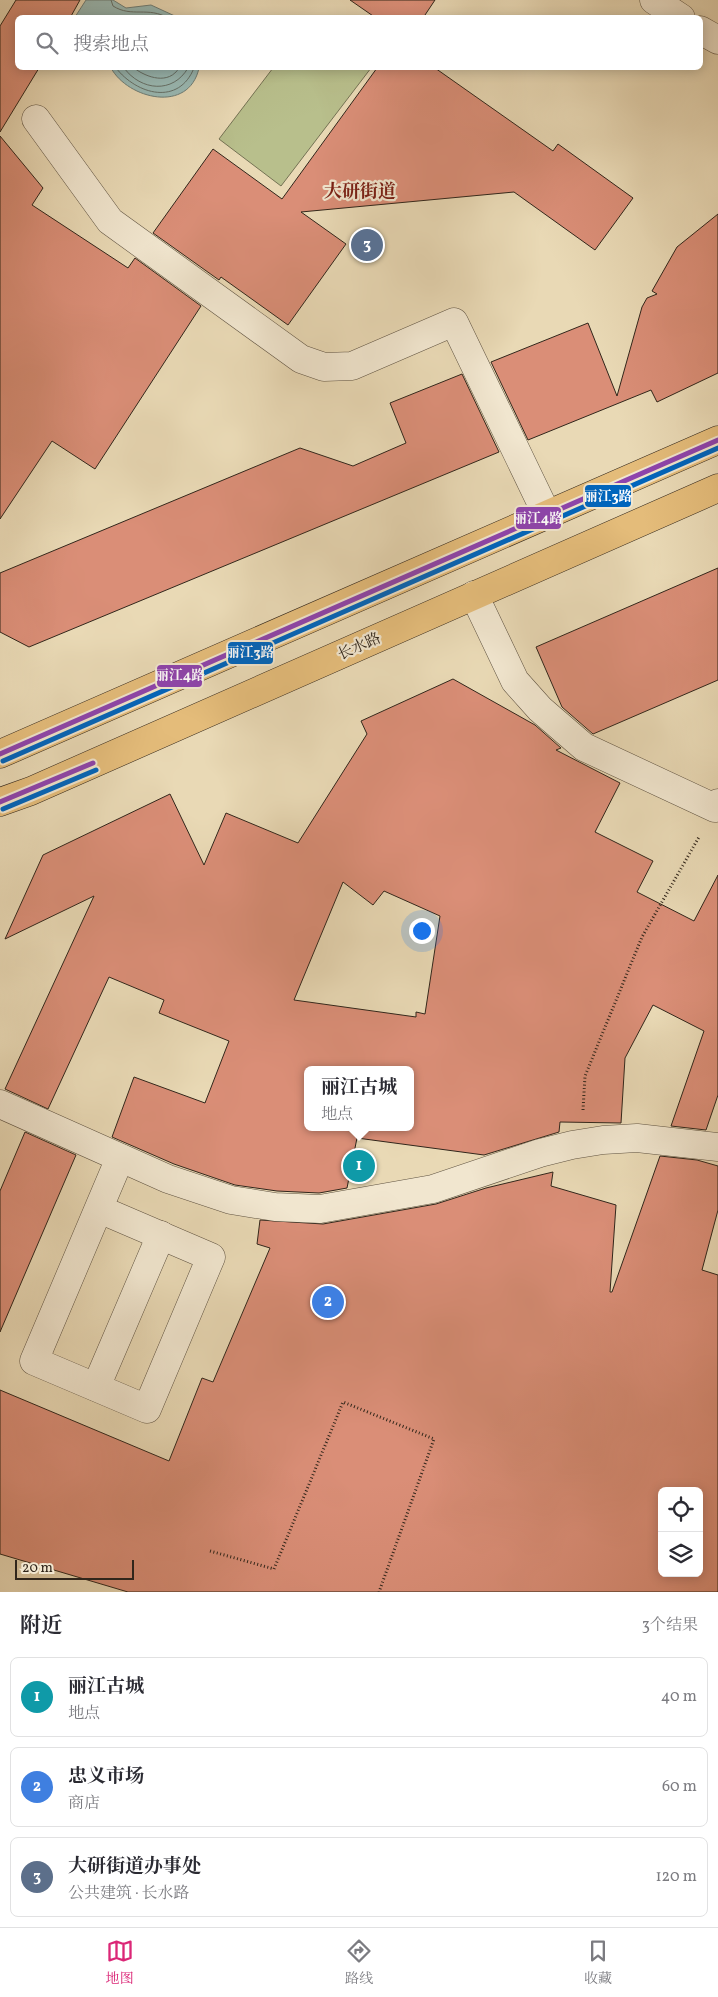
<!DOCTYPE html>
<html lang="zh">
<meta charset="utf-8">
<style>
:root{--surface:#fff;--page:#f2f2f3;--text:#2b2b33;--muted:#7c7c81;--line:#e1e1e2;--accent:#db2777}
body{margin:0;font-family:Vollkorn,"Noto Serif SC",serif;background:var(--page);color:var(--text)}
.controls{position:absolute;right:15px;bottom:15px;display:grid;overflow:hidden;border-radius:8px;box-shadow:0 2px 12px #0003}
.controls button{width:45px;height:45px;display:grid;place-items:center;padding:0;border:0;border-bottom:1px solid var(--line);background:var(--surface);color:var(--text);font:25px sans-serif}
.scale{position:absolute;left:15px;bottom:12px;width:119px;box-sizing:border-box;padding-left:5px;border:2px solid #31261b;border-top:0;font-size:14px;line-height:18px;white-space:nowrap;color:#31261b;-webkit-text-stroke:4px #f1e6cf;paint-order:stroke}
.you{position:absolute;left:421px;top:930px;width:18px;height:18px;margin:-12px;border:4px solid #fff;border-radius:50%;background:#1a73e8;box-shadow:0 0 0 8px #1a73e833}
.badge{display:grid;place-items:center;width:32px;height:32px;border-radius:50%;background:var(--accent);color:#fff;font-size:16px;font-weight:700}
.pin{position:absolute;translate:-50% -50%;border:2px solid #fff;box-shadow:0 1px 5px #0006}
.popup{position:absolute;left:304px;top:1066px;width:110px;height:65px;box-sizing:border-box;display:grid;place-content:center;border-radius:8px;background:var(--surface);filter:drop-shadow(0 1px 4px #0005);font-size:16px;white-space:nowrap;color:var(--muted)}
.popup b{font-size:19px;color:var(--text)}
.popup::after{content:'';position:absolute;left:50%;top:100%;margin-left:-10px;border:10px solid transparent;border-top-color:var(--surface)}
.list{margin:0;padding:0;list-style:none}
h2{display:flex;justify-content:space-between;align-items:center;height:65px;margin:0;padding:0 20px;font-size:21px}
h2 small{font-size:16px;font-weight:400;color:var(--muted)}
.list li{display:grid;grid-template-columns:32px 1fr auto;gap:15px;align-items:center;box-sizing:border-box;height:80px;margin:0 10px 10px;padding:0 10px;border:1px solid var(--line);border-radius:8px}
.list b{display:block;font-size:19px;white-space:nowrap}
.list p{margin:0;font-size:16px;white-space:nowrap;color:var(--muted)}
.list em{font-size:16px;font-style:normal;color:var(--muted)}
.icon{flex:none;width:28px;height:28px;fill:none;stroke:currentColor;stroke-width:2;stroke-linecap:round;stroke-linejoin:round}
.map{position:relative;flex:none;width:718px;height:1592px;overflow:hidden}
.search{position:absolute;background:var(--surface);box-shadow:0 2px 12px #0003;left:15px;right:15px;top:15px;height:55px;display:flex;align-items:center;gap:12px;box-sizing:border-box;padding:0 18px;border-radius:8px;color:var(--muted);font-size:19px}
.sheet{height:335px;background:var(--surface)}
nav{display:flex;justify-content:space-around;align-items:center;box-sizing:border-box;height:70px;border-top:1px solid var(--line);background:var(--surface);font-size:14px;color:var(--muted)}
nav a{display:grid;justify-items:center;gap:2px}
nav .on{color:var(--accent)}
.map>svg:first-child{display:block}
.green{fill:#b8bf8c;stroke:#747254}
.water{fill:#99b9b4;stroke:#6f7e77}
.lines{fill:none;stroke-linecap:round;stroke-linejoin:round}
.shore{stroke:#657068;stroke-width:1}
.building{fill:#da8e77;stroke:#31261b;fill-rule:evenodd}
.minor-casing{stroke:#5f5342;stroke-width:29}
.highway-casing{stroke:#31261b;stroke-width:29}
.path{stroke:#31261b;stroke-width:3;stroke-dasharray:1 2.5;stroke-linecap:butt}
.minor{stroke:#f1e6cf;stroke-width:28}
.highway{stroke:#e4bc7a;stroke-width:28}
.bus-1-casing{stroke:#f1e6cf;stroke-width:9}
.bus-2-casing{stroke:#f1e6cf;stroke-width:9}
.bus-1{stroke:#8e44ad;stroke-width:5}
.bus-2{stroke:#0065bd;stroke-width:5}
.labels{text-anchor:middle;stroke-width:4.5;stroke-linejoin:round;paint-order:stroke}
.street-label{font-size:15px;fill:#31261b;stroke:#f1e6cf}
.quarter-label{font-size:18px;font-weight:bold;fill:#7a1f14;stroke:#f1e6cf}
.line-badge{stroke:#f1e6cf;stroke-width:2}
.badge-label{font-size:14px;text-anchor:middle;font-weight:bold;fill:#fff}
</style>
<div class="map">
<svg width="718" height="1592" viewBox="0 0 718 1592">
<rect width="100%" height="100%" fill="#e9d9b5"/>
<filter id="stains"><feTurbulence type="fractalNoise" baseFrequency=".004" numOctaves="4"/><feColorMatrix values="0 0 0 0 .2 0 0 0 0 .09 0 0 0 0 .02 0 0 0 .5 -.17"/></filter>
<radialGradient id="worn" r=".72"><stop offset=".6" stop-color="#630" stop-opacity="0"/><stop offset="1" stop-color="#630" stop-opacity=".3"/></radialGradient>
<!-- green -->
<path class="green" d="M273,68H371L281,186L219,139Z"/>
<!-- water -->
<g class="water">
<path d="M86,0H113L126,8L151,5L177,17H75Z"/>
<path d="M111,68H199C189,114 128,99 111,68Z"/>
</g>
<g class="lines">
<!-- shore -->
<g class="shore">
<path d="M111,0L113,6C132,18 148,6 168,18"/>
<path d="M116,68C137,95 179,106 194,68"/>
<path d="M124,68C141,91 173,94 188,68"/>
<path d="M134,68C147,78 169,85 179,68"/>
</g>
</g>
<!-- building -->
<g class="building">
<path d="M16,0H80L70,18H18V68H39L0,132V26Z"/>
<path d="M350,0H435L423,18H376Z"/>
<path d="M377,68H435L553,151L558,144L633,198L595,250L514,192L301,212L346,244L288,325L221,277L219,280L153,233L213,149L282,199Z"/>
<path d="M0,136L43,188L32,205L128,268L135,258L201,306L95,469L52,441L0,519Z"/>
<path d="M718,214V373L657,402L651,390L528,440L491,362L588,323L617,396L642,307L647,298L657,294L652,291L677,247Z"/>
<path d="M462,374L499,452L29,647L0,632V573L300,448L353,466L406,443L390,403Z"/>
<path d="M718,568V680L593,734L562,707L536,647Z"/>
<path d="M453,679L535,725L561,748L556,750L620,783L595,832L653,861L637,892L694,921L718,875V1095L706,1130L671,1126L704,1031L653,1005L625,1058L621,1123L560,1122L559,1132L484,1155L357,1138L347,1188L319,1193L277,1191L235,1185L174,1164L112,1137L134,1077L205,1103L229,1041L159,1013L164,1000L109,977L48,1109L5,1089L94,896L5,939L43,855L170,794L204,865L226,813L298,843L367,734L361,721ZM343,882L373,905L384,891L440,916L425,1014L416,1012V1017L294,1000ZM308,1070H410V1127H308Z"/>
<path d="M25,1132L76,1155L0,1332V1191Z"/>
<path d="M660,1156L697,1160L718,1166V1210L702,1270L718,1275V1592H128L0,1554V1390L169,1461L202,1378L213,1382L270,1248L257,1244L260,1220L323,1224L436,1204L486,1188L553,1172L551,1186L616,1205L610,1292H612ZM662,1491H699V1573H662Z"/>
</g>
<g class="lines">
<!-- minor casing -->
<g class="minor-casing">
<g id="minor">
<path d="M654,0L681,18"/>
<path d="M700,30L718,40"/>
<path d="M36,119L110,221L301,359L324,367L352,366L454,322L547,515"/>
<path d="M474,595L515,681L540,709L584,747L715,808L718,803"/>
<path d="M0,1104L168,1179L231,1200L275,1207L320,1209L433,1189L540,1153L572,1145L603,1140L637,1138L718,1147"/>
<path d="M99,1209L211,1257L147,1409L34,1361L120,1158"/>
<path d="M96,1387L161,1235"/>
</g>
</g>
<!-- highway casing -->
<g class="highway-casing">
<g id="highway">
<path d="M0,754L718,440"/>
<path d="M0,802L31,791L718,488"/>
</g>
</g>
<!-- path -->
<g class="path">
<path d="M583,1110L585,1076L642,937L699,837"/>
<path d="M210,1551L274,1569L343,1402L434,1439L379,1592"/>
</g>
<!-- minor -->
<use href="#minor" class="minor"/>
<!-- highway -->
<use href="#highway" class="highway"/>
<!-- bus-1 casing -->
<g class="bus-1-casing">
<g id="bus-1">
<path d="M0,754L718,440"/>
<path d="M0,802L93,763"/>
</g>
</g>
<!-- bus-2 casing -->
<g class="bus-2-casing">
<g id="bus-2">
<path d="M3,761L718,448"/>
<path d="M3,809L96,770"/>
</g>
</g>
<!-- bus-1 -->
<use href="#bus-1" class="bus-1"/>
<!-- bus-2 -->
<use href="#bus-2" class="bus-2"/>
</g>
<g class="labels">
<!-- street labels -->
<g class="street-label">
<text transform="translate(359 646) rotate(-24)" y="5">长水路</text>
</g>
<!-- quarter labels -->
<g class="quarter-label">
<text x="360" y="197">大研街道</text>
</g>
</g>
<g class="line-badge">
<rect x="584" y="484" width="48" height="24" rx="5" fill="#0065bd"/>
<rect x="515" y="506" width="47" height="24" rx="5" fill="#8e44ad"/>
<rect x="227" y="641" width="47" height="24" rx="5" fill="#0065bd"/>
<rect x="156" y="664" width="47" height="24" rx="5" fill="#8e44ad"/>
</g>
<g class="badge-label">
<text x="608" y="501">丽江3路</text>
<text x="538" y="523">丽江4路</text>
<text x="250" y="657">丽江3路</text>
<text x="180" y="680">丽江4路</text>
</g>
<rect width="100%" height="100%" filter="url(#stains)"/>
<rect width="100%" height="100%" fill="url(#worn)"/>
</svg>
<div class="controls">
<button><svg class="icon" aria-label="locate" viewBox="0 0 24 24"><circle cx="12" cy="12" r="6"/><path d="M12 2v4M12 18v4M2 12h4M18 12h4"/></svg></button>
<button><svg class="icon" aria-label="layers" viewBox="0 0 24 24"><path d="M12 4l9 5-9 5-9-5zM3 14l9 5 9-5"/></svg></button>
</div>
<div class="scale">20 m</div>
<div class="you"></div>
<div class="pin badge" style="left:359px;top:1166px;background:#0f9aa8">1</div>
<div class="popup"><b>丽江古城</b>地点</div>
<div class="pin badge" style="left:328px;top:1302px;background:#3f7fe0">2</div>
<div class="pin badge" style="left:367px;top:245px;background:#5c6f8a">3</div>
<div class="search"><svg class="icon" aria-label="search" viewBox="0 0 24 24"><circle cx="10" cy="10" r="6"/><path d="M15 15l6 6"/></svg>搜索地点</div>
</div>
<section class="sheet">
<h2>附近<small>3个结果</small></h2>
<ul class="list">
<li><span class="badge" style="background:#0f9aa8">1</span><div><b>丽江古城</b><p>地点</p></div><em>40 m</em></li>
<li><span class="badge" style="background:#3f7fe0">2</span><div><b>忠义市场</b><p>商店</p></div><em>60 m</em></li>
<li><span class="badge" style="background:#5c6f8a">3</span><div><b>大研街道办事处</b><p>公共建筑 · 长水路</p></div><em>120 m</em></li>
</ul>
</section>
<nav>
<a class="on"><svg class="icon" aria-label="map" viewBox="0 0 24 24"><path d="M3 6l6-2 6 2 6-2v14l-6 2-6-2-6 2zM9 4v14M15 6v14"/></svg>地图</a>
<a><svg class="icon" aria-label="directions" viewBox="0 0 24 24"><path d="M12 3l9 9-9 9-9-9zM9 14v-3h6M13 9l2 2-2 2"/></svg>路线</a>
<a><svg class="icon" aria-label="saved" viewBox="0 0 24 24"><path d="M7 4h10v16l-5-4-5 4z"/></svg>收藏</a>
</nav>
